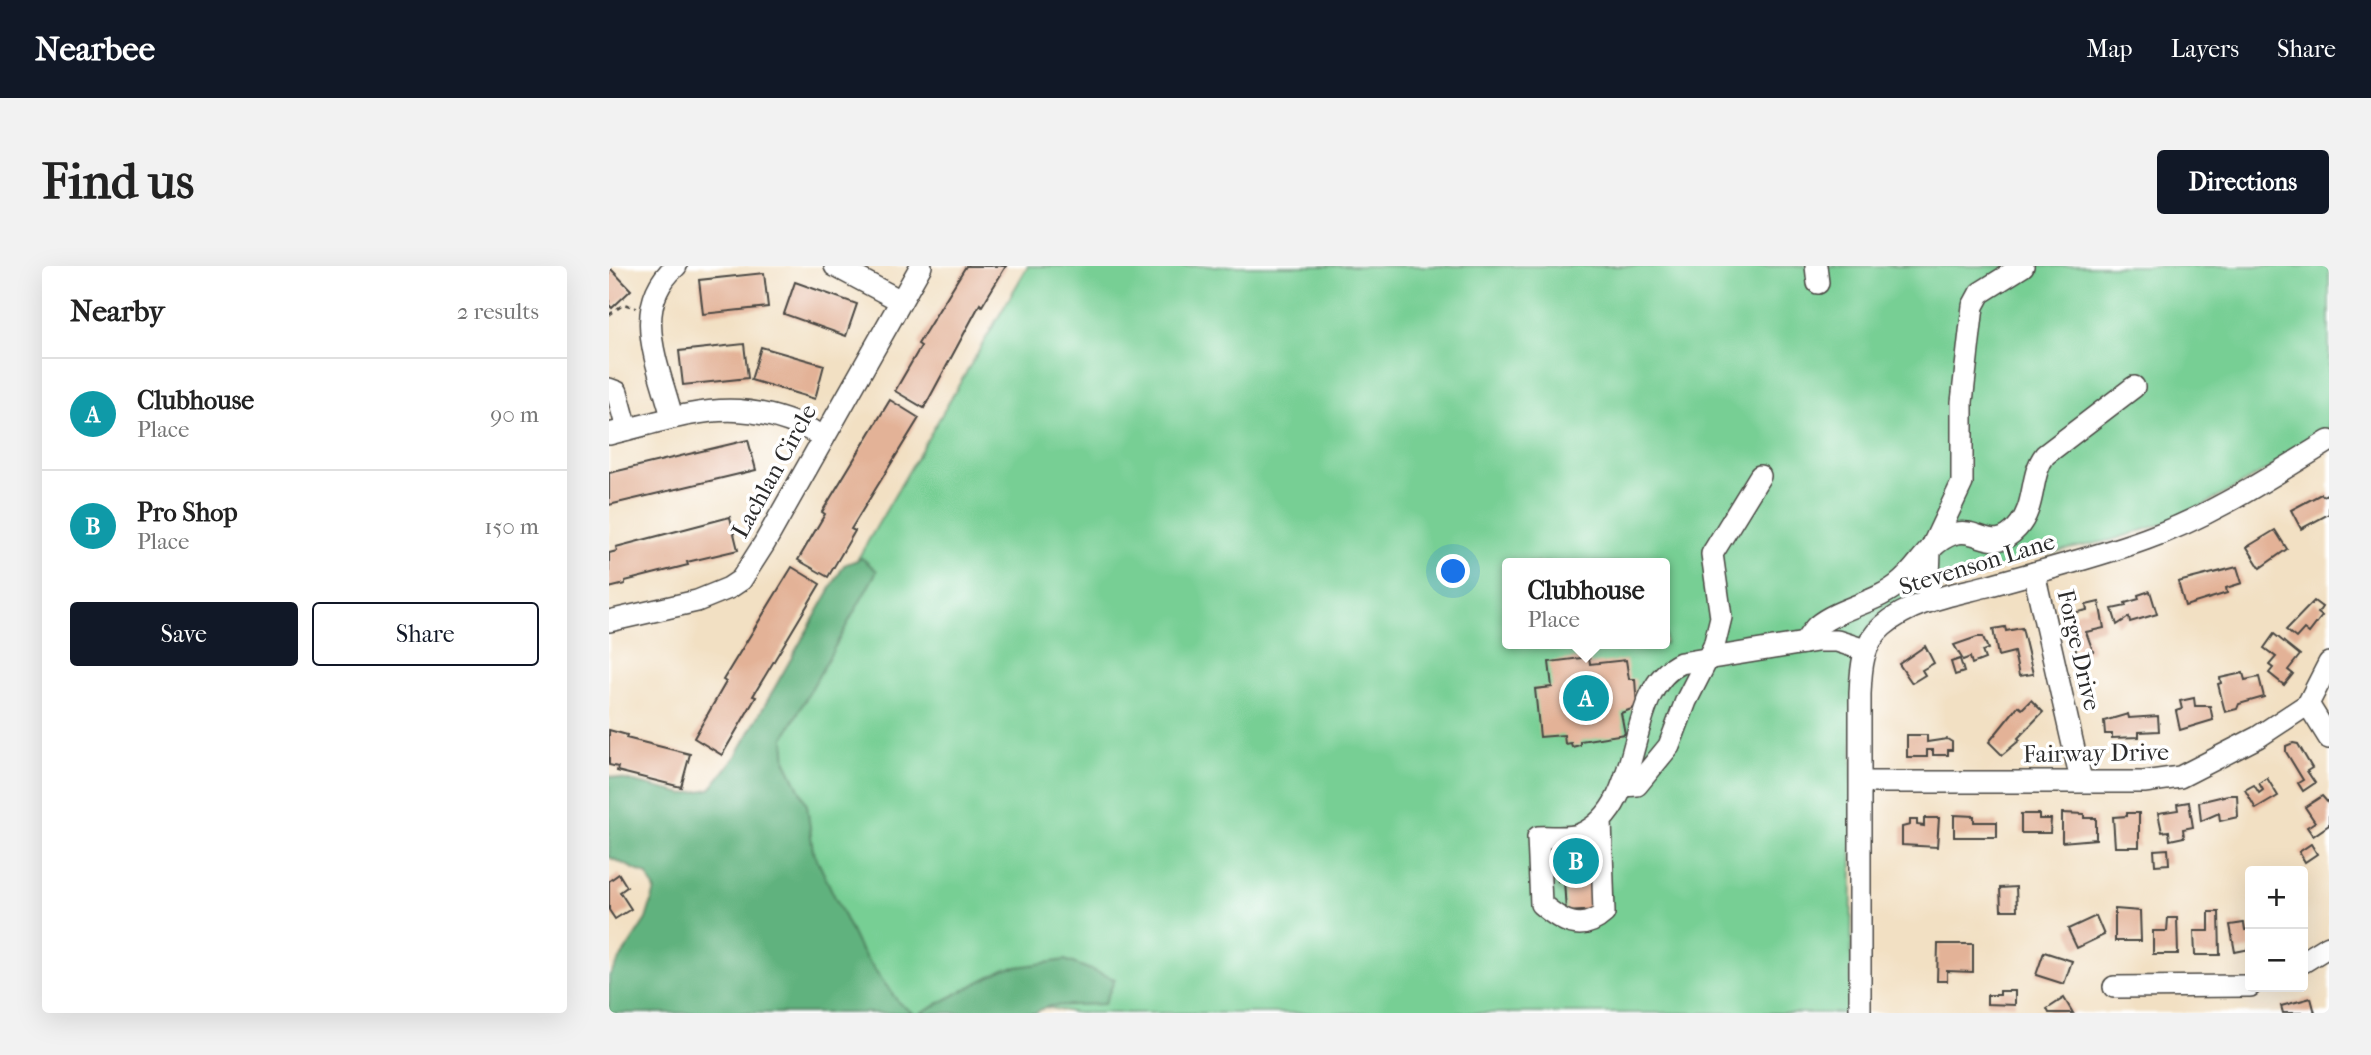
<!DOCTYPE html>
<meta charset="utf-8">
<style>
:root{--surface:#fff;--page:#f2f2f2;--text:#222;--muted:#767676;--line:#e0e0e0;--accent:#111827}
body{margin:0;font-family:"IM FELL French Canon",serif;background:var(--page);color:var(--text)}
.controls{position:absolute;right:21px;bottom:21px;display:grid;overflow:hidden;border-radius:7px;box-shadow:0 7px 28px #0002}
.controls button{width:63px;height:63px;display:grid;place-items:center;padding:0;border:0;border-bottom:2px solid var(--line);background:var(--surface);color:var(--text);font:35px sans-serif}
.you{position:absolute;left:845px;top:306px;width:24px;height:24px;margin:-18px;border:5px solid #fff;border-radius:50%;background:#1a73e8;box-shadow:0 0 0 10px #1a73e833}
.badge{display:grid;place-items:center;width:46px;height:46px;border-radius:50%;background:var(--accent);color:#fff;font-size:23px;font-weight:700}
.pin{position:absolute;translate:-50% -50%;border:4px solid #fff;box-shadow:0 2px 7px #0006}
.popup{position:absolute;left:893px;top:292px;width:168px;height:91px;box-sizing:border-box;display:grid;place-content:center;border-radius:7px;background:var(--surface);filter:drop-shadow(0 2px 5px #0005);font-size:23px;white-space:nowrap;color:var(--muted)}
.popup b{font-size:26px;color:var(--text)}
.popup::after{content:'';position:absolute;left:50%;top:100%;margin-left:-14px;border:14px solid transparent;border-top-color:var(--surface)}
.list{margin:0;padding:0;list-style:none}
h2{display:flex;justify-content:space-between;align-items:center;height:91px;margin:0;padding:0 28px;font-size:30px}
h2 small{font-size:23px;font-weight:400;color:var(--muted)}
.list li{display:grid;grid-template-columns:46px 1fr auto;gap:21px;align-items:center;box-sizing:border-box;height:112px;padding:0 28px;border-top:2px solid var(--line)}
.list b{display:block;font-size:26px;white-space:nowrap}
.list p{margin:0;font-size:23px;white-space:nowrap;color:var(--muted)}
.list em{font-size:23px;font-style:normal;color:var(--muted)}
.actions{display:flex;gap:14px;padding:21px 28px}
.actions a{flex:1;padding:16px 0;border:2px solid var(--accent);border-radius:7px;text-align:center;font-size:24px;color:var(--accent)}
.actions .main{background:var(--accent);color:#fff}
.map{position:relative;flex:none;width:1720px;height:747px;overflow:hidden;border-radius:7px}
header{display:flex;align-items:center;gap:42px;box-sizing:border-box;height:98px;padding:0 35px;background:var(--accent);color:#fff}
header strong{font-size:33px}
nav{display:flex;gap:38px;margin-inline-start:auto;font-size:24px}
.intro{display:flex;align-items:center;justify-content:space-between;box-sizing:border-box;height:168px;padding:0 42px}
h1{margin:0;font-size:49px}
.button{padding:18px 32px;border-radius:7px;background:var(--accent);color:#fff;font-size:24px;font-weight:700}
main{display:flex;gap:42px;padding:0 42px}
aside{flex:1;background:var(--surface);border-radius:7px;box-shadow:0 7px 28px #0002}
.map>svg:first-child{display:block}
.green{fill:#77cf94;stroke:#517d60;stroke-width:2;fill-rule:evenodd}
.forest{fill:#61b27e;stroke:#466e54;stroke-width:2}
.building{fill:#e3b297}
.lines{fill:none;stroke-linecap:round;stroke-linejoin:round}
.minor-casing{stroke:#494642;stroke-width:24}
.path{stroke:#494642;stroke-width:2.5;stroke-dasharray:5 5;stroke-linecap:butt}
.minor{stroke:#fff;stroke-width:21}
.labels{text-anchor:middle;stroke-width:7;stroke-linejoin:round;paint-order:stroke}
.street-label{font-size:24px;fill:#2b2b2b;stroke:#fff}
</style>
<header>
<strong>Nearbee</strong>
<nav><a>Map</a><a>Layers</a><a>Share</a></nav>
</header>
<div class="intro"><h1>Find us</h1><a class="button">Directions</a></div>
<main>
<aside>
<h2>Nearby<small>2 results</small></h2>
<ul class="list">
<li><span class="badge" style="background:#0f9aa8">A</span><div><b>Clubhouse</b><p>Place</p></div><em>90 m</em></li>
<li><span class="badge" style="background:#0f9aa8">B</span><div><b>Pro Shop</b><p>Place</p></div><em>150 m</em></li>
</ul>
<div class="actions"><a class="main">Save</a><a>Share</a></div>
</aside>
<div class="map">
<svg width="1720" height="747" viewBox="0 0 1720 747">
<rect width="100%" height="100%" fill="#fff"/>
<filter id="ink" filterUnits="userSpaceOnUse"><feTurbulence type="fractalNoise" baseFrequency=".0143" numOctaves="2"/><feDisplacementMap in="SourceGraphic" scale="14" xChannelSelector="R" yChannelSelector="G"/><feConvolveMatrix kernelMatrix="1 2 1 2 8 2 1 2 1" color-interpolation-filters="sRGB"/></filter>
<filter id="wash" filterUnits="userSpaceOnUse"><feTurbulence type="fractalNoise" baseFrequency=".00686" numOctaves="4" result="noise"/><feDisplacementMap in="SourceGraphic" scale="28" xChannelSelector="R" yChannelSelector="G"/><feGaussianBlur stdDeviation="1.57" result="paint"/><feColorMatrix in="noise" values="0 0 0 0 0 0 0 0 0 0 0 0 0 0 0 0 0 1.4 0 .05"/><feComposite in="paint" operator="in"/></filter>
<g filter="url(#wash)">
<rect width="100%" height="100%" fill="#f2e0c3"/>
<!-- green -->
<path class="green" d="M419,0H1720V164L1677,193L1570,253L1503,274L1422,291L1287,338L1263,357L1244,392L1242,747H467L361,727L353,747H0L100,549ZM898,297H1056V378H898Z"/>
<!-- forest -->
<g class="forest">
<path d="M253,292L268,305L175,472L177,496L198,539L204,585L250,682L290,737L304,747H0V710L37,653L46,624L38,609L0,591V510L75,528L101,523L127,490L235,299Z"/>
<path d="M456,694L506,713L495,738L438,740L426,747H311L395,703Z"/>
</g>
<g id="blocks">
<!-- building -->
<g class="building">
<path d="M357,0H397L373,40L371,38L315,142L286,125L312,80L309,78Z"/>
<path d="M0,1L22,24L3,42L0,39Z"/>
<path d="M155,7L159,41L94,48L90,14Z"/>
<path d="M186,16L248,38L237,70L175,48Z"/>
<path d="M135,78L139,112L74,119L70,85Z"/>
<path d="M152,81L215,99L206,133L142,114Z"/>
<path d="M281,134L310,152L242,263L246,265L219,311L189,294L216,248L213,246Z"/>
<path d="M139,174L147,204L0,239V207Z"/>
<path d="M1720,227V248L1692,263L1682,244L1712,228L1714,230Z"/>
<path d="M121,251L129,284L78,296L79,299L16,315V318L0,322V287L8,285L7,281Z"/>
<path d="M1666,264L1678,283L1651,302L1638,281Z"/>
<path d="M183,301L211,318L144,430L147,431L113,489L85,472L117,416L114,414Z"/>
<path d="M1628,301L1633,317L1617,322L1618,327L1576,340L1569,316Z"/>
<path d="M1541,325L1548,348L1521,356L1520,351L1508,359L1503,343L1517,340L1516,337L1530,333L1529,329Z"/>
<path d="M1705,335L1713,341L1709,347L1713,350L1700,367L1695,363L1687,372L1677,364Z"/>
<path d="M1490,336L1495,362L1477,366L1484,385L1468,389L1459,348L1478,344L1477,339Z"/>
<path d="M1396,361L1397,365L1413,362L1424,408L1410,410L1405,386L1389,390L1384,363Z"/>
<path d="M1665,368L1691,389L1679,404L1684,408L1675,419L1660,407L1664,402L1660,399L1667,391L1655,382Z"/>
<path d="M1368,371H1374L1379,383L1373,385L1376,393L1363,398L1361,391L1354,394L1345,379Z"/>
<path d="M1316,380L1325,397L1313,404L1316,409L1303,417L1290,398Z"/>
<path d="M980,391L981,398L1017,394L1020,413H1026L1028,441L1012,447L1016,468L971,475V479L963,481L962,477L956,478L955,469L931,471L926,423L943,421L940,396Z"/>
<path d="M1351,393L1355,406L1346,409L1342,396Z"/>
<path d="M1634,407L1636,414L1650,411L1655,431L1630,438L1628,443L1616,446L1609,418L1612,417L1611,412Z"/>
<path d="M1585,432L1586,440H1601L1604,454L1571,464L1567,445L1573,443L1571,435Z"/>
<path d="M1422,434L1434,446L1409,472L1411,474L1393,489L1380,476L1409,440L1413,443Z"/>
<path d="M1519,448L1520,452L1549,450L1550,465L1530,466V471L1503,472V468H1496L1495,455Z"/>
<path d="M0,464L18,469L17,472L81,488L72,521L8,505L9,501L0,499Z"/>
<path d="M1298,469H1318V476L1338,473L1343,476V484H1339V489H1324V484H1318V491H1298Z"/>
<path d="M1684,477L1689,478L1703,502L1698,505L1706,517L1694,525L1689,517L1694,514L1677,486V480Z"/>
<path d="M1658,512L1669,530L1647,543L1636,524L1645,519L1650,527L1654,524L1650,517Z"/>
<path d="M1619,529H1628L1629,551L1611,555L1610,547L1592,555L1590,536Z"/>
<path d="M1713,530L1720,538V559L1704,570L1698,561L1706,556L1696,541Z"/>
<path d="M1580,536L1584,561L1574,563L1575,571L1561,574L1560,565L1553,566L1549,547L1569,544L1568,538Z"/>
<path d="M1453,547L1475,548V552H1487V573L1453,576Z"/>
<path d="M1518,547H1530V581H1506L1504,551L1518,550Z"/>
<path d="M1412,548H1430V553H1442L1441,567H1412Z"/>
<path d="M1345,549L1365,550V556H1388V571H1345Z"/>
<path d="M1315,552H1330L1328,581L1293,579V561L1301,559V554H1308V559L1315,560Z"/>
<path d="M985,574L989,644L957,646L955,614L949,615L947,577Z"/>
<path d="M1702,578L1708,588L1696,596L1690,586Z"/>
<path d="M1559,583L1560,598L1546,599L1545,584Z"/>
<path d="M10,608L18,621L11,626L22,643L6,653L0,644V615Z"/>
<path d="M1407,621L1408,644H1392L1391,622Z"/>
<path d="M1506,643L1531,645L1532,675H1506Z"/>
<path d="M1600,646H1610L1611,689H1586L1585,665H1600Z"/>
<path d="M1487,650L1495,669L1468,682L1459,663Z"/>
<path d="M1559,652H1568L1569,688H1544V665H1558Z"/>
<path d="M1635,657L1636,664L1641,663V683L1626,686L1621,659Z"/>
<path d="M1329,678H1364V706L1338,705V715H1328Z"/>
<path d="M1435,686L1463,695L1455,718L1427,709Z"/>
<path d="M1391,725H1406V739L1378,738V729H1391Z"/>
<path d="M1455,732L1464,747H1440L1438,743Z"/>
<path d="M1702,732L1706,747H1674L1672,740Z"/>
</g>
</g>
</g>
<g filter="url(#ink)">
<use href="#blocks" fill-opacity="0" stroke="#494642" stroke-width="2"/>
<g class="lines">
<!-- minor casing -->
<g class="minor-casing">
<g id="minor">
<path d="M226,0L292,35"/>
<path d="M1207,0L1209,17"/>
<path d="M0,123L8,126L18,163"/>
<path d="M63,151C50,100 20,41 67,0"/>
<path d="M0,168C87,147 128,126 214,170"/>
<path d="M1425,307L1472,514"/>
<path d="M1319,336L1321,285L1353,217V136L1364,40L1371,27L1414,0"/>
<path d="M0,355L88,335L120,322L132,314L155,278L312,0"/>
<path d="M1195,377C1199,372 1203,365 1208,360C1231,341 1269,337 1293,315C1310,300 1321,276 1344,268C1369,260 1384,289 1408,262C1428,240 1420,210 1436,189L1525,121"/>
<path d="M1699,438L1720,472"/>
<path d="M1252,516H1535L1571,511L1649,471L1699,438L1720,397"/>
<path d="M1014,520L1028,519L1060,480L1077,435L1105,380L1112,351L1103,288L1151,210"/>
<path d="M992,554L995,647C972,668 952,655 932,638L929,571C942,570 961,573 972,568C1039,538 1013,424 1072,397L1208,375H1228L1256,384"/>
<path d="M1694,696L1720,680"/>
<path d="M1505,721L1641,720"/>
<path d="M1251,747V428C1252,402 1253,378 1274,360C1303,335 1343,329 1378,320C1431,305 1485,292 1537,273C1603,250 1661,211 1720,175"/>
</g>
</g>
<!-- path -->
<path class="path" d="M0,49L15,38L27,42"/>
<!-- minor -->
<use href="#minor" class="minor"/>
</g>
</g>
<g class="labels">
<!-- street labels -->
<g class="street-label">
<text transform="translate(165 205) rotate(-61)" y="8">Lachlan Circle</text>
<text transform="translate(1368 298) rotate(-17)" y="8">Stevenson Lane</text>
<text transform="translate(1470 384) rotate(77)" y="8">Forge Drive</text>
<text transform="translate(1487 487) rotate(-1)" y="8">Fairway Drive</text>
</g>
</g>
</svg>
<div class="controls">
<button>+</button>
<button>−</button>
</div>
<div class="you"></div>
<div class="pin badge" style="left:977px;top:432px;background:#0f9aa8">A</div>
<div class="popup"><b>Clubhouse</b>Place</div>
<div class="pin badge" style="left:967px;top:595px;background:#0f9aa8">B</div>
</div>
</main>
